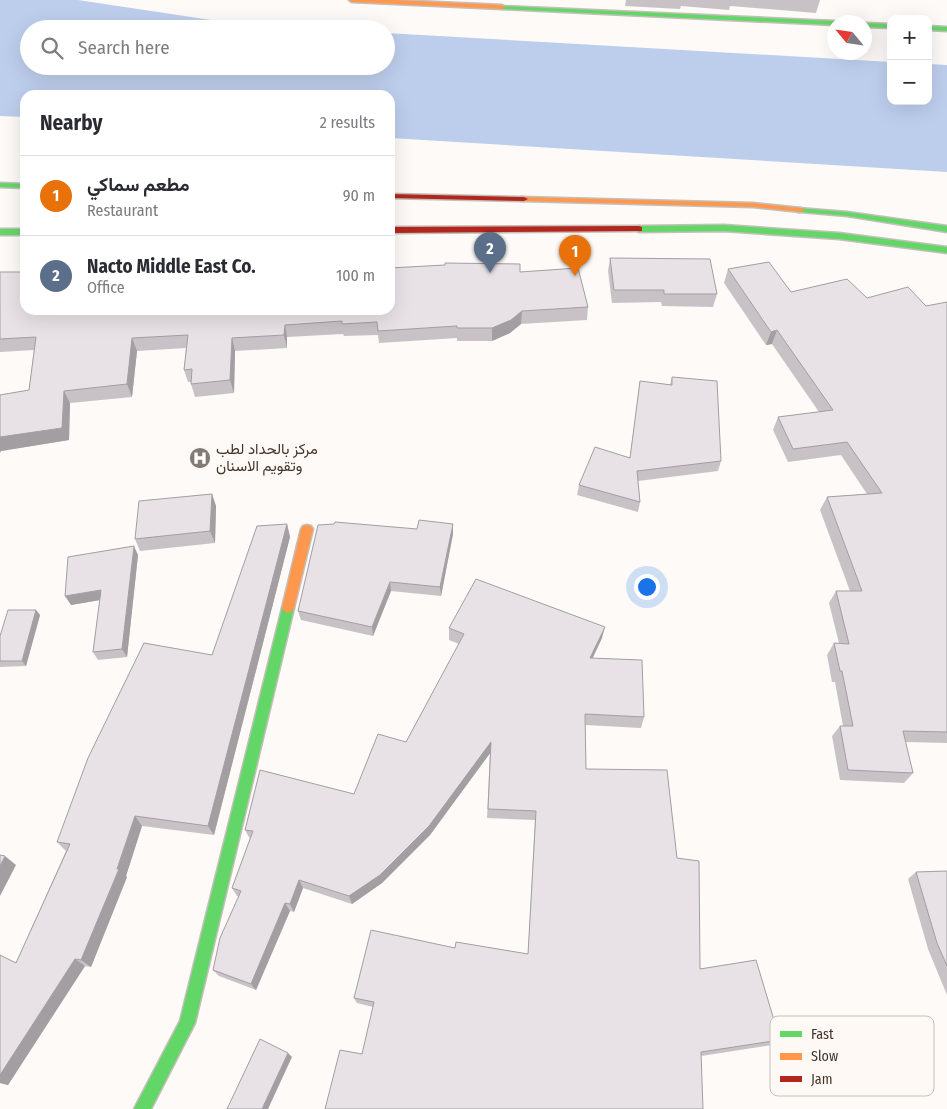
<!DOCTYPE html>
<meta charset="utf-8">
<style>
:root{--surface:#fff;--page:#f7f7f7;--text:#2b2b33;--muted:#7c7c81;--line:#e1e1e2;--accent:#7c3aed}
body{margin:0;font-family:"Fira Sans Condensed",Vazirmatn,sans-serif;background:var(--page);color:var(--text)}
.controls{position:absolute;right:15px;top:15px;display:grid;overflow:hidden;border-radius:10px;box-shadow:0 5px 20px #0002}
.controls button{width:45px;height:45px;display:grid;place-items:center;padding:0;border:0;border-bottom:1px solid var(--line);background:var(--surface);color:var(--text);font:25px sans-serif}
.compass{position:absolute;left:827px;top:15px;width:45px;height:45px;border-radius:50%;background:var(--surface);box-shadow:0 5px 20px #0002;rotate:299deg}
.you{position:absolute;left:646px;top:586px;width:18px;height:18px;margin:-12px;border:4px solid #fff;border-radius:50%;background:#1a73e8;box-shadow:0 0 0 8px #1a73e833}
.badge{display:grid;place-items:center;width:32px;height:32px;border-radius:50%;background:var(--accent);color:#fff;font-size:16px;font-weight:700}
.pin{position:absolute;translate:-50% -41px;filter:drop-shadow(0 1px 2px #0008)}
.pin::after{content:'';position:absolute;top:26px;width:18px;height:15px;background:inherit;clip-path:polygon(0 0,100% 0,50% 100%)}
.list{margin:0;padding:0;list-style:none}
h2{display:flex;justify-content:space-between;align-items:center;height:65px;margin:0;padding:0 20px;font-size:21px}
h2 small{font-size:16px;font-weight:400;color:var(--muted)}
.list li{display:grid;grid-template-columns:32px 1fr auto;gap:15px;align-items:center;box-sizing:border-box;height:80px;padding:0 20px;border-top:1px solid var(--line)}
.list b{display:block;font-size:19px;white-space:nowrap}
.list p{margin:0;font-size:16px;white-space:nowrap;color:var(--muted)}
.list em{font-size:16px;font-style:normal;color:var(--muted)}
.icon{flex:none;width:28px;height:28px;fill:none;stroke:currentColor;stroke-width:2;stroke-linecap:round;stroke-linejoin:round}
.map{position:relative;flex:none;width:947px;height:1109px;overflow:hidden}
.search{position:absolute;background:var(--surface);box-shadow:0 5px 20px #0002;left:20px;top:20px;width:375px;height:55px;display:flex;align-items:center;gap:12px;box-sizing:border-box;padding:0 18px;border-radius:28px;color:var(--muted);font-size:19px}
.panel{position:absolute;background:var(--surface);box-shadow:0 5px 20px #0002;left:20px;top:90px;width:375px;height:225px;border-radius:15px}
.map>svg:first-child{display:block}
.water{fill:#bdceed}
.lines{fill:none;stroke-linecap:round;stroke-linejoin:round}
.fast-casing{stroke:#c5bfba;stroke-width:3}
.slow-casing{stroke:#c5bfba;stroke-width:3}
.jam-casing{stroke:#c5bfba;stroke-width:3}
.fast{fill:#63d668;fill-rule:evenodd}
.slow{fill:#ff974d;fill-rule:evenodd}
.jam{fill:#b3261e;fill-rule:evenodd}
.wall{fill:#c8c2c6}
.shaded-wall{fill:#a29ea1}
.building{fill:#e8e2e6;stroke:#a29ea1}
.labels{text-anchor:middle;stroke-width:5;stroke-linejoin:round;paint-order:stroke}
.poi-label{font-size:15px;fill:#40352d;stroke:#fff9f5;text-anchor:start}
.key{fill:#fff9f5;stroke:#c6beb9;stroke-width:1}
.key-label{font-size:14px;fill:#40352d}
</style>
<div class="map">
<svg width="947" height="1109" viewBox="0 0 947 1109">
<rect width="100%" height="100%" fill="#fdfaf7"/>
<!-- water -->
<path class="water" d="M0,0H78L251,26L301,29H29V66H386V33L891,62V101H928V64L947,65V172L390,138V95H25V117L0,116Z"/>
<g class="lines">
<!-- fast casing -->
<g class="fast-casing">
<g id="fast">
<path d="M500,6L834,21L837,22H834V25L502,9L499,7Z"/>
<path d="M864,23L891,24V28L864,27Z"/>
<path d="M928,26L947,27V31L928,30Z"/>
<path d="M0,183L25,184V188L0,187Z"/>
<path d="M798,208L847,212L947,226V232L847,216L801,212H798Z"/>
<path d="M724,225L839,233L947,247V253L839,239L724,231L639,232L635,229L639,226Z"/>
<rect x="0" y="229" width="25" height="6"/>
<path d="M288,603L292,605L294,608L195,1023L151,1109H134L180,1021L282,608L284,605Z"/>
</g>
</g>
<!-- slow casing -->
<g class="slow-casing">
<g id="slow">
<path d="M349,0H393L502,5L505,7L502,9L352,2Z"/>
<path d="M521,197L753,203L801,208L805,210L801,212L753,207L524,201H521Z"/>
<path d="M307,525L311,526L313,529L294,608L292,611L288,613L284,611L282,608L301,529L303,526Z"/>
</g>
</g>
<!-- jam casing -->
<g class="jam-casing">
<g id="jam">
<path d="M390,194L524,197L528,199L524,201L390,198Z"/>
<path d="M639,226L642,227V231L390,233V227Z"/>
</g>
</g>
<!-- fast -->
<use href="#fast" class="fast"/>
<!-- slow -->
<use href="#slow" class="slow"/>
<!-- jam -->
<use href="#jam" class="jam"/>
</g>
<!-- wall -->
<g class="wall">
<path d="M626,0H820L816,13L730,6L729,10L681,6L680,9L625,6Z"/>
<path d="M610,258L717,294L713,307L662,306L661,302L612,303L608,271Z"/>
<path d="M728,269L791,292L867,298L926,306L947,302V743L905,742L913,773L904,783L840,780L832,736L840,726H843L835,682H832L827,655L834,643H839L829,603L836,591H850L820,510L827,497L867,494L841,455L788,462L773,430L778,417L819,412L772,344L766,345L724,283Z"/>
<path d="M0,272L25,310L520,272L588,307L587,320L521,324L510,333L492,341H457V338L379,343L378,335L344,336L343,334L287,337V348L235,351L234,393L195,397L191,384V382H188L184,370L186,348L137,351L132,397L70,403L69,440L1,451L0,395L29,390L34,350L0,352Z"/>
<path d="M672,377L721,461L718,471L638,481L640,502L638,512L577,495L579,485L630,457L640,381L670,385Z"/>
<path d="M212,494L216,506L215,543L140,551L135,539Z"/>
<path d="M287,524L290,537L214,835L142,826L126,876L127,877L91,967L85,966L8,1085L0,1083V955L16,963L66,851L57,842L212,655Z"/>
<path d="M453,534L441,596L391,591L373,636L301,620L298,611Z"/>
<path d="M138,555L127,657L98,660L93,652L100,600L71,605Z"/>
<path d="M36,610L40,615L26,666L0,667V636Z"/>
<path d="M449,628L602,638L593,658L644,717L641,728L585,725L586,769L677,858L700,969L780,1040L772,1045L701,1056L362,1054L373,1007L357,1003L354,998L455,948L528,954L535,820L487,818L490,752L430,835L382,883L352,904L303,888L294,912L290,911L256,990L219,976L213,970L239,897L237,896L232,888L250,839L245,830L354,794L406,742L459,644L449,640Z"/>
<path d="M947,871V995L928,949L908,879L916,872Z"/>
</g>
<!-- shaded-wall -->
<g class="shaded-wall">
<path d="M522,311L521,324L510,333L492,341V328Z"/>
<path d="M285,325L287,337V348L284,335Z"/>
<path d="M777,330L772,344L766,345L771,332Z"/>
<path d="M132,338L137,351L132,397L127,384Z"/>
<path d="M232,338L235,351L234,393L230,380Z"/>
<path d="M64,391L70,403L69,440L1,451L0,453V437Z"/>
<path d="M212,494L216,506L215,543L210,531Z"/>
<path d="M287,524L290,537L214,835L208,826Z"/>
<path d="M453,524V534L441,596L440,587Z"/>
<path d="M134,546L138,555L127,657L122,649Z"/>
<path d="M390,582L391,591L373,636L372,627Z"/>
<path d="M101,590L106,599L71,605L65,596Z"/>
<path d="M36,610L40,615L26,666L22,661Z"/>
<path d="M605,627L602,638L587,669L590,658Z"/>
<path d="M491,742V752L430,835L382,883L352,904L349,896Z"/>
<path d="M135,816L142,826L126,876L127,877L91,967L81,960L117,869Z"/>
<path d="M5,856L16,865L0,896V866Z"/>
<path d="M299,880L303,888L294,912L290,904Z"/>
<path d="M285,903L290,911L256,990L251,984Z"/>
<path d="M75,959L85,966L8,1085L0,1083V1075Z"/>
<path d="M288,1053L292,1057L268,1109H262Z"/>
</g>
<!-- building -->
<g class="building">
<path d="M610,258L710,259L717,294H664V290H614Z"/>
<path d="M769,262L791,292L847,279L867,298L908,287L926,306L947,302V732L903,731L913,773L848,770L840,726H853L842,671H840L834,643L849,644L836,591H862L827,497L882,493L847,442L793,449L778,417L833,410L777,330L771,332L728,269Z"/>
<path d="M445,263L520,264V272L578,268L588,307L522,311L511,320L492,328H457V326L378,331L377,322L342,324V321L285,325L284,335L232,338L230,380L191,384L192,369L184,370L188,335L132,338L127,384L64,391L62,428L0,437V395L29,390L36,337L0,339V272H21L22,270H25V310H390V268L445,265Z"/>
<path d="M672,377L717,381L721,461L637,471L640,502L579,485L595,447L630,458L640,381L672,385Z"/>
<path d="M212,494L210,531L135,539L139,501Z"/>
<path d="M419,520L453,524L440,587L390,582L372,627L298,611L318,525L334,524L335,522L417,529Z"/>
<path d="M287,524L208,826L135,816L117,869H119L81,960L75,959L0,1075V955L16,963L70,844L57,842L88,758L144,643L212,655L257,526Z"/>
<path d="M134,546L122,649L93,652L101,590L65,596L68,557Z"/>
<path d="M476,579L605,627L590,658L642,660L644,717L585,714L586,769L667,770L677,858L699,861L700,969L756,960L780,1040L701,1052L703,1109H325L340,1050L362,1054L374,1002L354,998L371,930L455,948L456,942L528,954L536,811L488,809L491,742L429,826L380,875L349,896L299,880L290,904L285,903L251,984L213,970L220,938L241,891L232,888L253,831L245,830L260,770L354,794L378,734L406,742L464,634L449,628Z"/>
<path d="M8,610H36L22,661H0V636Z"/>
<path d="M0,855L5,856L0,866Z"/>
<path d="M947,871V966L937,943L916,872Z"/>
<path d="M260,1039L288,1053L262,1109H227Z"/>
</g>
<!-- icons -->
<defs>
<g id="hospital-disc" transform="scale(1.125)"><circle r="9.5" fill="#827a74" stroke="#fff9f5"/><path d="M-5-5h3v3.5h4V-5h3V5h-3V1.5h-4V5h-3Z" fill="#fff"/></g>
</defs>
<g fill-rule="evenodd">
<use href="#hospital-disc" x="200" y="458"/>
</g>
<g class="labels">
<!-- poi labels -->
<g class="poi-label">
<text x="216" y="454">مركز بالحداد لطب<tspan x="216" dy="17">وتقويم الاسنان</tspan></text>
</g>
</g>
<!-- legend -->
<rect x="770" y="1016" width="164" height="80" rx="8" class="key"/>
<rect x="780" y="1031" width="22" height="6" fill="#63d668"/>
<rect x="780" y="1053" width="22" height="7" fill="#ff974d"/>
<rect x="780" y="1076" width="22" height="6" fill="#b3261e"/>
<g class="key-label">
<text x="811" y="1039">Fast</text>
<text x="811" y="1061">Slow</text>
<text x="811" y="1084">Jam</text>
</g>
</svg>
<div class="controls">
<button>+</button>
<button>−</button>
</div>
<svg class="compass" viewBox="-18 -18 36 36"><path d="M0-13l5 13h-10z" fill="#e53935"/><path d="M0 13l5-13h-10z" fill="#7c7c81"/></svg>
<div class="you"></div>
<div class="pin badge" style="left:575px;top:276px;background:#e8710a">1</div>
<div class="pin badge" style="left:490px;top:273px;background:#5c6f8a">2</div>
<div class="search"><svg class="icon" aria-label="search" viewBox="0 0 24 24"><circle cx="10" cy="10" r="6"/><path d="M15 15l6 6"/></svg>Search here</div>
<section class="panel">
<h2>Nearby<small>2 results</small></h2>
<ul class="list">
<li><span class="badge" style="background:#e8710a">1</span><div><b>مطعم سماكي</b><p>Restaurant</p></div><em>90 m</em></li>
<li><span class="badge" style="background:#5c6f8a">2</span><div><b>Nacto Middle East Co.</b><p>Office</p></div><em>100 m</em></li>
</ul>
</section>
</div>
